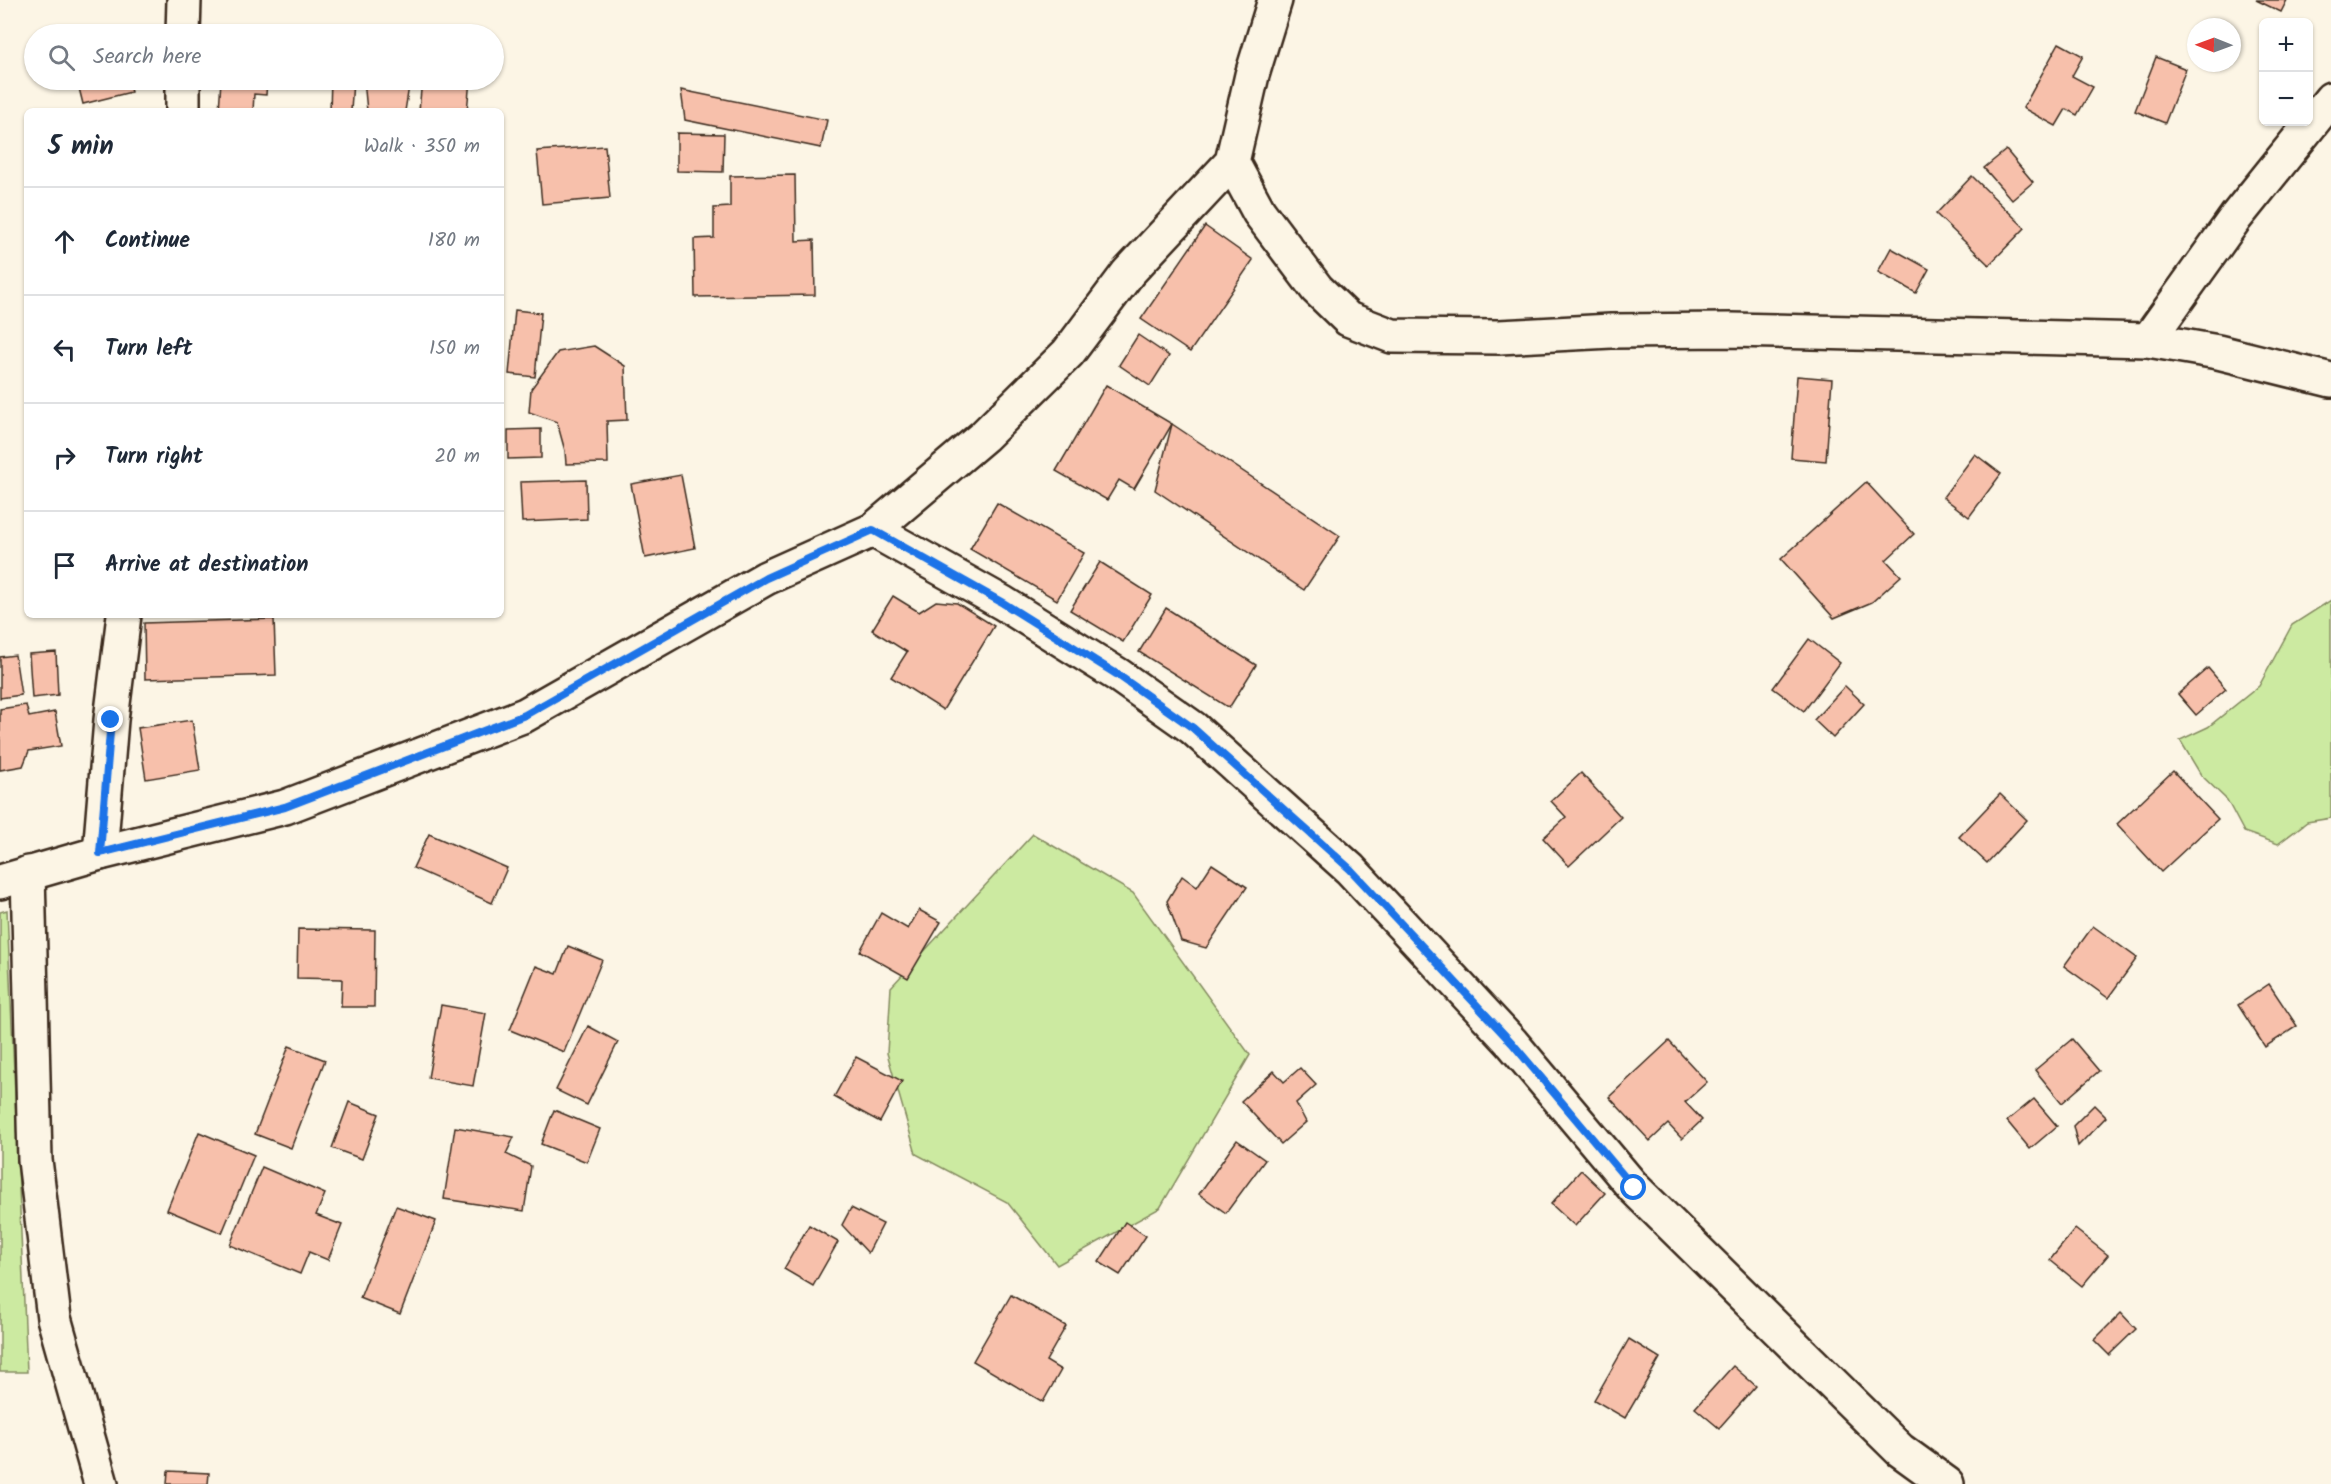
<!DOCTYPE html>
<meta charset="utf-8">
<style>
:root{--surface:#fff;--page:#f6f6f7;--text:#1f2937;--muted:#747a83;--line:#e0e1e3}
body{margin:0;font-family:Kalam,sans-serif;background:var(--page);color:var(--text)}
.controls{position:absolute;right:18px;top:18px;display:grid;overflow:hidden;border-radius:9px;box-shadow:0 2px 4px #0004}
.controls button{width:54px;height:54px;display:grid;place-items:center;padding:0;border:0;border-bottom:2px solid var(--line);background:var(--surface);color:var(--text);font:30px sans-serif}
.compass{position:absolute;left:2187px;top:18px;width:54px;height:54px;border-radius:50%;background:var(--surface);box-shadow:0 2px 4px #0004;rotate:271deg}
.stop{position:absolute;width:18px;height:18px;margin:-14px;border:4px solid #1a73e8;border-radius:50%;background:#fff}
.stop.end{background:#1a73e8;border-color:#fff;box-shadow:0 2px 6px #0008}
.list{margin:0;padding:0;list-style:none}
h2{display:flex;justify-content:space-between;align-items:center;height:78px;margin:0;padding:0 24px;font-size:26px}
h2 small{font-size:20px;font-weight:400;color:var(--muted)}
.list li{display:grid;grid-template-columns:39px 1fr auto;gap:18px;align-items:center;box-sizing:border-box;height:108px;padding:0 24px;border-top:2px solid var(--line)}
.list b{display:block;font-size:22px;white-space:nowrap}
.list em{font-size:20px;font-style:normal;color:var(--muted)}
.icon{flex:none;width:33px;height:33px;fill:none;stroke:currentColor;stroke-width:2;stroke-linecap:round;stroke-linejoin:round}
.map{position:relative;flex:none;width:2331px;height:1484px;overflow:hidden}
.search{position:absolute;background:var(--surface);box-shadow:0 2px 4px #0004;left:24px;top:24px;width:480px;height:66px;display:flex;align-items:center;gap:15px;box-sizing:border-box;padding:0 21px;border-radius:33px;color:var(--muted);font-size:22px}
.panel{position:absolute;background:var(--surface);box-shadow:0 2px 4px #0004;left:24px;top:108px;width:480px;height:510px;border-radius:9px}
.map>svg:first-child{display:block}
.green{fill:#cceaa1;stroke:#848a60;stroke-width:1.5}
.building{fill:#f7c0ab;stroke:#3b2a1e;stroke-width:1.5}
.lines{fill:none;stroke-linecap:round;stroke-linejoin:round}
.street-casing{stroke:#3b2a1e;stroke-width:38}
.street{stroke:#fcf5e5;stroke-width:33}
.route{stroke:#1a73e8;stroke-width:8}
</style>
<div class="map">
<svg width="2331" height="1484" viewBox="0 0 2331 1484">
<rect width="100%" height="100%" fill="#fcf5e5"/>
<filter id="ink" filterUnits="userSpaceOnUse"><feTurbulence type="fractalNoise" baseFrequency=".0167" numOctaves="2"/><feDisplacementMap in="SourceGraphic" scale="12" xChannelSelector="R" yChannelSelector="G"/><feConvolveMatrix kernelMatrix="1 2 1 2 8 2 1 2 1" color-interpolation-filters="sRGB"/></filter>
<g filter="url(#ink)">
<!-- green -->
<g class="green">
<path d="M2331,600V818L2307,822L2278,844L2244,832L2227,800L2201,775L2180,740L2208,727L2259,686L2292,625Z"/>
<path d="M1033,834L1133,893L1250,1055L1160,1208L1057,1265L1007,1202L916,1154L887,1053L891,987Z"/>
<path d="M7,910L27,1372H0V912Z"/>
</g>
<!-- building -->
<g class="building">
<path d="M2256,0H2287L2281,12Z"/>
<path d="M2059,43L2083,56L2072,76L2093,87L2077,115L2066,109L2056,126L2023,108Z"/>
<path d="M2156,57L2186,69L2165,123L2135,111Z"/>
<path d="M77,80H128L131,92L83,104Z"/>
<path d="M221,80H267L266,95L254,94L253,111H219Z"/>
<path d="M331,80H353L351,111H330Z"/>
<path d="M364,80H410L405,111H367Z"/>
<path d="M422,80H470L467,111H419Z"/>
<path d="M681,90L827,120L821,148L685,120Z"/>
<path d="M677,133L724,134L723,172L677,171Z"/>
<path d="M605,146L610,198L542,204L537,151Z"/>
<path d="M2006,150L2033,182L2012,200L1984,168Z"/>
<path d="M795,175L796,241L814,240L815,295L695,297L694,239L714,238V208L730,207V176Z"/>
<path d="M1972,176L2025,228L1989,265L1936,214Z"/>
<path d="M1205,226L1253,260L1190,352L1141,319Z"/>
<path d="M1891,248L1929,269L1916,293L1878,272Z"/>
<path d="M515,310L541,313L535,377L509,374Z"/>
<path d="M1138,335L1169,356L1150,386L1119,365Z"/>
<path d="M594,346L625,366L627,420L607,421L608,463L566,464L565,451L557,422L529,412L531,389L558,352Z"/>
<path d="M1797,376L1832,379L1826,461L1791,458Z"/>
<path d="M1106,385L1172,424L1134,489L1119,480L1107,500L1056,471Z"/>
<path d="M1172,424L1340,536L1304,590L1155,490Z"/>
<path d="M541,429V458L508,459V430Z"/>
<path d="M1975,454L2001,474L1969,517L1943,497Z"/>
<path d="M681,475L695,548L645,558L631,484Z"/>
<path d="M586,480L587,519L522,522L520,482Z"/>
<path d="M1866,482L1914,534L1886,560L1901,576L1872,602L1834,618L1781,559Z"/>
<path d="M997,503L1084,553L1057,600L970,549Z"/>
<path d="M1100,562L1152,595L1123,642L1070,610Z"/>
<path d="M893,596L919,612L936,601L957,603L994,626L943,710L891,677L907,652L872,630Z"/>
<path d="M1166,608L1256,665L1229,708L1139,652Z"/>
<path d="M274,619L276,675L145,679L144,623Z"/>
<path d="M1809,639L1840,663L1804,711L1773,688Z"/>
<path d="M56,652L58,695L32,698L29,654Z"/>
<path d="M15,655L21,695L0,698V657Z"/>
<path d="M2208,668L2226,689L2196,715L2178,694Z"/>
<path d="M1845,686L1864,704L1833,738L1814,720Z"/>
<path d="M26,705L29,717L55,712L61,746L29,751L23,766L0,770V709Z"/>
<path d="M192,720L200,770L146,779L138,728Z"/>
<path d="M2173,771L2218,819L2161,872L2117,824Z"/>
<path d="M1581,773L1621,817L1569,866L1543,838L1566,817L1551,801Z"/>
<path d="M2000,794L2027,820L1987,863L1959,837Z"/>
<path d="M429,834L507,868L492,903L413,868Z"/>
<path d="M1212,864L1247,887L1206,948L1181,941L1167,901L1182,876L1197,887Z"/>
<path d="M919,910L941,922L908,978L860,951L881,913L908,929Z"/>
<path d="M2093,926L2137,958L2108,998L2064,966Z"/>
<path d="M298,929L375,930L374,1007H341L342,979L297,978Z"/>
<path d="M568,946L602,960L564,1052L510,1030L536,966L557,974Z"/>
<path d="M2269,984L2297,1026L2265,1047L2238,1005Z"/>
<path d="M441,1005L486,1013L473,1086L428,1078Z"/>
<path d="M588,1026L618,1042L587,1105L556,1090Z"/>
<path d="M2072,1039L2099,1071L2062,1103L2035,1070Z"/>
<path d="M1669,1041L1707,1082L1685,1102L1702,1120L1682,1139L1668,1124L1650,1141L1609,1097Z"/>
<path d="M289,1046L325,1060L291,1148L255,1134Z"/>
<path d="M856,1057L902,1081L880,1122L834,1097Z"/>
<path d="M1300,1068L1316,1085L1296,1103L1306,1122L1281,1144L1241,1101L1274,1071L1284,1082Z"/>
<path d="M2034,1099L2057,1126L2030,1149L2007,1121Z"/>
<path d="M349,1102L379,1114L362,1159L332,1148Z"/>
<path d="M2094,1105L2106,1117L2078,1146L2073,1126Z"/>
<path d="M554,1110L600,1129L587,1162L541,1144Z"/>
<path d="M455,1127L514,1137L506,1154L531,1166L524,1211L444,1199Z"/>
<path d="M199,1132L254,1155L222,1233L167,1210Z"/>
<path d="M1237,1140L1265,1160L1226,1213L1199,1194Z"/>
<path d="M262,1167L325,1194L316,1215L342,1225L328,1260L309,1252L300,1274L230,1245Z"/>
<path d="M1581,1170L1605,1193L1575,1226L1551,1204Z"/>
<path d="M396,1206L436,1221L400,1314L360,1298Z"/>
<path d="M851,1208L883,1224L868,1253L842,1225Z"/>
<path d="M1125,1222L1146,1236L1120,1275L1099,1262Z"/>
<path d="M809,1225L838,1242L813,1286L784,1269Z"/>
<path d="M2075,1229L2108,1255L2082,1286L2050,1260Z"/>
<path d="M1011,1295L1066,1326L1046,1361L1061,1370L1043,1402L973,1361Z"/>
<path d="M2121,1313L2136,1329L2109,1355L2094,1340Z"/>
<path d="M1629,1339L1660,1358L1625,1418L1594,1400Z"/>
<path d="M1733,1366L1756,1386L1719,1428L1695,1408Z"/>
<path d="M168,1471L209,1473L208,1484H167Z"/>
</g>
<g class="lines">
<!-- street casing -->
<g class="street-casing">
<g id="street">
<path d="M183,34L184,0"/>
<path d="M183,111V80"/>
<path d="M1232,162L1259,212L1317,289L1348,319L1392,336L1499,337L1611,331L1731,330L2148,340L2218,352L2331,380"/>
<path d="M2148,340L2236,217L2331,99"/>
<path d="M873,530L1003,603L1118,675L1193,728L1350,869L1512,1043L1634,1188L1900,1450L1947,1484"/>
<path d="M100,853L111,720L124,615"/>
<path d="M28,873L35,1160L54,1318L101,1484"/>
<path d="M0,882L100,853L285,807L525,715L766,578L873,530L984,436L1068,353L1128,273L1232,162L1252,75L1275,0"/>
</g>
</g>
<!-- street -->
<use href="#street" class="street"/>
</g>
</g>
<g class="lines" filter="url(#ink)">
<!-- route -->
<path class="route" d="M111,720L100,853L285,807L525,715L766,578L873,530L1003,603L1118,675L1193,728L1350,869L1512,1043L1634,1188"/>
</g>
</svg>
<div class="controls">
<button>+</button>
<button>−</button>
</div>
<svg class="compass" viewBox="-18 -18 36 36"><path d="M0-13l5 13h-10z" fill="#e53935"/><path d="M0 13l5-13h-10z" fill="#747a83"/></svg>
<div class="stop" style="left:1634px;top:1188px"></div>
<div class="stop end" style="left:111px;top:720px"></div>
<div class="search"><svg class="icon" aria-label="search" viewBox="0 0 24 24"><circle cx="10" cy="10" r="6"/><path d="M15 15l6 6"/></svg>Search here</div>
<section class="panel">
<h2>5 min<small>Walk · 350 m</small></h2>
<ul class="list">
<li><svg class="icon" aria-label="ahead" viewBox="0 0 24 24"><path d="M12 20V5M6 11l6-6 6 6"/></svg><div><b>Continue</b></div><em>180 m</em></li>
<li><svg class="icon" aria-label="left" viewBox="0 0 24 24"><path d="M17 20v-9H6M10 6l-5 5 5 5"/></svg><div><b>Turn left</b></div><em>150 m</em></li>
<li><svg class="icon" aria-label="right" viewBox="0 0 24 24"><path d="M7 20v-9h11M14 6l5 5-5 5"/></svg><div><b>Turn right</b></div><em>20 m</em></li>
<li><svg class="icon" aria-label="arrive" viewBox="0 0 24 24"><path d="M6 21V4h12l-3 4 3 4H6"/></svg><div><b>Arrive at destination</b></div></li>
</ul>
</section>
</div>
